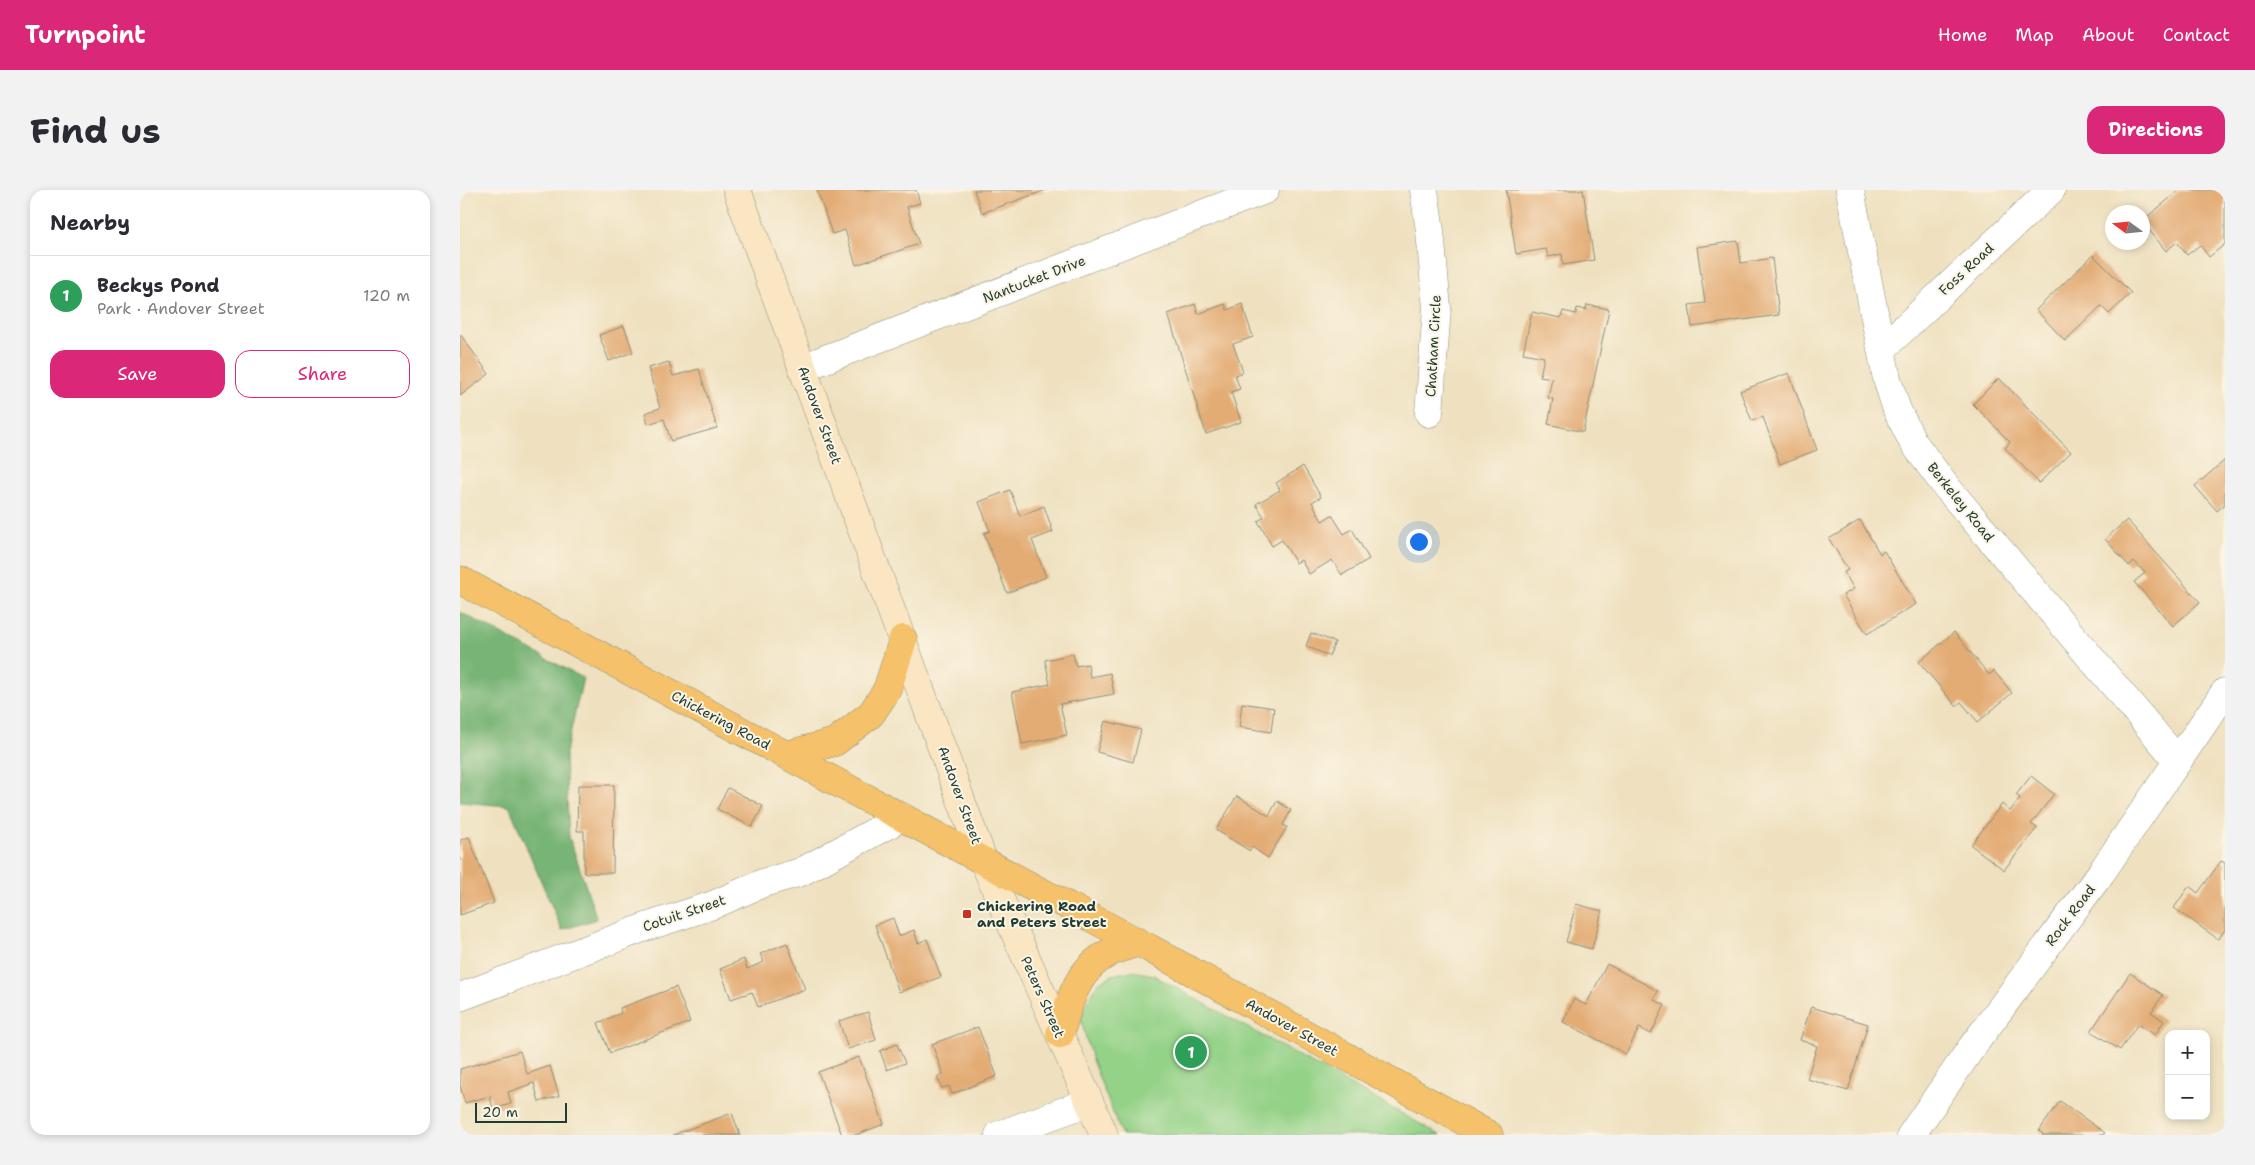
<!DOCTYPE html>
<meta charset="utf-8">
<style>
:root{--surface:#fff;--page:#f2f2f3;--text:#2b2b33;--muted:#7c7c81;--line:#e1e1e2;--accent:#db2777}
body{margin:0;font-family:"Shantell Sans",sans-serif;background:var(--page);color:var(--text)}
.controls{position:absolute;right:15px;bottom:15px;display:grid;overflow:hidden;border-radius:10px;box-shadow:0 2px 8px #0003}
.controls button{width:45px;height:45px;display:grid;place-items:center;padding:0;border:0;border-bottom:1px solid var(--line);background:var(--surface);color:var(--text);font:25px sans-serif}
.compass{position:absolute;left:1645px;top:15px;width:45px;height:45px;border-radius:50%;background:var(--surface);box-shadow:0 2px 8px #0003;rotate:285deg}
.scale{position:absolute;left:15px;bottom:12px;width:92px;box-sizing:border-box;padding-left:5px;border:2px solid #1f3d34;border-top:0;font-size:14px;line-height:18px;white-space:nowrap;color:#1f3d34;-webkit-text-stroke:4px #fcf5e5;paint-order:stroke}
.you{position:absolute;left:958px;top:351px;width:18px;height:18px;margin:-12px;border:4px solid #fff;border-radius:50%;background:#1a73e8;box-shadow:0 0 0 8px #1a73e833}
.badge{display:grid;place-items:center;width:32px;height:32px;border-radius:50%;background:var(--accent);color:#fff;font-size:16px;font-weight:700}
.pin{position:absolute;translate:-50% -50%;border:2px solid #fff;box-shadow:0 1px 5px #0006}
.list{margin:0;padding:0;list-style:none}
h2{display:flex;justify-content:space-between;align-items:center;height:65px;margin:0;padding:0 20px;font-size:21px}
h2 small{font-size:16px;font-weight:400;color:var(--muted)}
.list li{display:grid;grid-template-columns:32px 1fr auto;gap:15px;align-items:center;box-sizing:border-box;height:80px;padding:0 20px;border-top:1px solid var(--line)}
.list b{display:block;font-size:19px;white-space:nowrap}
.list p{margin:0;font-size:16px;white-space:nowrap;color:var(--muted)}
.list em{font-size:16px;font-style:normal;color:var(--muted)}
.actions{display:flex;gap:10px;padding:15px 20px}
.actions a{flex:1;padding:11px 0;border:1px solid var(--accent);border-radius:15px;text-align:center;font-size:18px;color:var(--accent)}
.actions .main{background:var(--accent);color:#fff}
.map{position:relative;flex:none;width:1765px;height:945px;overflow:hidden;border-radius:15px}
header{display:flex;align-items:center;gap:30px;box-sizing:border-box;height:70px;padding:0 25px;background:var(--accent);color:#fff}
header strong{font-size:24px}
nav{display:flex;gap:28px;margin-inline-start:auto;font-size:18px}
.intro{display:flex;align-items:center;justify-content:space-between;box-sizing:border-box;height:120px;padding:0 30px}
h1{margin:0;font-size:35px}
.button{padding:12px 22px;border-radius:15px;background:var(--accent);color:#fff;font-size:18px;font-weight:700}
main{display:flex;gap:30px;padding:0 30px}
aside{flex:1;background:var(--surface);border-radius:15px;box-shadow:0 2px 8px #0003}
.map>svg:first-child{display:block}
.green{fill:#94d288;stroke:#5a885e}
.forest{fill:#77b474;stroke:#4b7854}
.building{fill:#e3ac75}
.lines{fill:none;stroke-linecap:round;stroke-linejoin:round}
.minor-casing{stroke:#878f7a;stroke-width:29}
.secondary-casing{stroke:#878f7a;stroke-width:29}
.primary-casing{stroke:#878f7a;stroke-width:29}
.minor{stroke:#fff;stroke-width:28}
.secondary{stroke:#fbe6c4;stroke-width:28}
.primary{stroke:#f5c16b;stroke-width:28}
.poi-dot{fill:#c8321e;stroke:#fcf5e5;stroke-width:2}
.labels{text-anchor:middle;stroke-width:4;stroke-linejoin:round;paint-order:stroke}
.street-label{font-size:14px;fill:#1f3d34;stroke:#fcf5e5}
.poi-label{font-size:14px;font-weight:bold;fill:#1f3d34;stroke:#fcf5e5;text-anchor:start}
</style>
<header>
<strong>Turnpoint</strong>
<nav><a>Home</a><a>Map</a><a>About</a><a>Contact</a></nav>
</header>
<div class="intro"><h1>Find us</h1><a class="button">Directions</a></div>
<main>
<aside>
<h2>Nearby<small></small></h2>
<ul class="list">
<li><span class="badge" style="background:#2e9e5b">1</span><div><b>Beckys Pond</b><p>Park · Andover Street</p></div><em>120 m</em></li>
</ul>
<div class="actions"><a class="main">Save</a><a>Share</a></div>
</aside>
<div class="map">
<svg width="1765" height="945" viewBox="0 0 1765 945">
<rect width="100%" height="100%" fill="#fcf5e5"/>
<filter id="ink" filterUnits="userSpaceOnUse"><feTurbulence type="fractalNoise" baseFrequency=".02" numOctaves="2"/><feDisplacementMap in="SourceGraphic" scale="10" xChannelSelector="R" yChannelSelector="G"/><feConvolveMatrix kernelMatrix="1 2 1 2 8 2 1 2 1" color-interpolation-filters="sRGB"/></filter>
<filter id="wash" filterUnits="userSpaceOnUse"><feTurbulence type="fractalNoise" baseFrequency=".0096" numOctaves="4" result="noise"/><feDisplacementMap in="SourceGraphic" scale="20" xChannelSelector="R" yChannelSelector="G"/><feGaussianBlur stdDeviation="1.12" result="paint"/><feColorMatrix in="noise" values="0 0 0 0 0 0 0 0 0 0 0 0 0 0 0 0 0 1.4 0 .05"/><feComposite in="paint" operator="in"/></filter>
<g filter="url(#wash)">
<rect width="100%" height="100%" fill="#efe1c0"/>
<!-- green -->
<path class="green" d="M672,781L693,785L980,945H662L632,870L621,829L626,814L638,793L652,785Z"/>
<!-- forest -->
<path class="forest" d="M0,422L123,488L105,566L109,647L137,729L102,740L49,616L0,612Z"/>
<g id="blocks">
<!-- building -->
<g class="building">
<path d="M357,0H456L460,13L447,17L459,54L396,75L385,40L372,44Z"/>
<path d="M514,0H586L522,23Z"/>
<path d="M1046,0H1123L1134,70L1103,75L1102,64L1088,67L1086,59L1056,64Z"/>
<path d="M1720,0H1763L1765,2V54L1749,67L1740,55L1727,65L1717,52L1706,61L1682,31Z"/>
<path d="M1278,51L1281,73L1312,68L1319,125L1232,137L1229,115L1245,113L1237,57Z"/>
<path d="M1633,65L1671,103L1649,124L1641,116L1605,151L1576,120Z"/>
<path d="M735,114L738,124L765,114L767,120L782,114L793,147L773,154L783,182L775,185L780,199L771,202L781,232L746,244L708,124Z"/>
<path d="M1127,115L1149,119L1123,242L1088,234L1093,209L1088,208L1092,188L1080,186L1084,167L1063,163L1072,122L1101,128L1103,121L1116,124L1117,118L1126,120Z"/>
<path d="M164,136L173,162L149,171L139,145Z"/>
<path d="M0,144L29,184L0,206Z"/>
<path d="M209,172L213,186L239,179L257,238L211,251L204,229L188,234L185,223L200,218L188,178Z"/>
<path d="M1329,183L1357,260L1320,274L1303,227L1292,231L1280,201Z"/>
<path d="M1539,188L1611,262L1579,293L1545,258L1550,252L1513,214Z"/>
<path d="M1765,270V314L1757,321L1735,296Z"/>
<path d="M843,276L861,307L852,312L862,331L872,325L884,344L892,339L909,369L882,385L872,370L849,384L841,370L836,373L822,350L812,356L798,331L804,327L796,314L820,300L816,293Z"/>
<path d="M550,300L560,326L584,316L593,342L572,350L586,387L547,403L524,343L530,341L519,312Z"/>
<path d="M1400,330L1420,364L1424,361L1456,414L1407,444L1383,405L1394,399L1384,382L1388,380L1369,349Z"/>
<path d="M1667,330L1740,412L1713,436L1674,392L1685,383L1674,371L1669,376L1645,349Z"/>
<path d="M1494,442L1529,485L1534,481L1552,503L1518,532L1501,512L1496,516L1459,472Z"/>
<path d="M851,443L875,452L869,466L846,456Z"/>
<path d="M613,464L616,476L628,474L630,487L650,483L654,504L600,514L607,545L562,554L552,502L590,494L585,470Z"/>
<path d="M782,513L814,518L811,542L779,537Z"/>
<path d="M645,531L681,540L673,572L637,562Z"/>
<path d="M1571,586L1594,604L1571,634L1577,638L1544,680L1511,655L1542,614L1550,621L1560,608L1556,605Z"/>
<path d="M118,595H154L153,683H124V641H117Z"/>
<path d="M268,598L303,616L292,637L257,619Z"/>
<path d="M777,606L809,626L817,611L831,620L823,635L827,637L808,668L792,657L790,661L756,640Z"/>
<path d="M9,647L34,713L0,725V650Z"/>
<path d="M1761,671L1765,673V740L1758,749L1714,718L1729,696L1738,703Z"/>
<path d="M1116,714L1142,721L1132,759L1106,752Z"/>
<path d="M433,728L439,746L454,740L458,753L467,749L481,787L439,802L415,735Z"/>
<path d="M327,753L345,799L298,817L292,802L271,809L260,779L284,769L287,779L304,772L300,764Z"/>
<path d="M1147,774L1198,801L1194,810L1205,815L1191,844L1179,838L1166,864L1103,832L1114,809L1126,815Z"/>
<path d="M1670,783L1703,805L1691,822L1704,831L1695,845L1678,834L1660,860L1631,841Z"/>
<path d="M216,797L230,832L150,863L138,833L161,823L160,818Z"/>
<path d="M1351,817L1408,834L1388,901L1347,889L1357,856L1340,850Z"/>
<path d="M408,822L416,850L388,859L379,831Z"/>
<path d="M518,837L537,886L492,904L489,896L482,898L477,887L483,884L472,854Z"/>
<path d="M437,854L445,873L427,880L420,861Z"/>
<path d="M60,861L67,884L90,876L99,906L79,912L74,893L48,902L51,914L33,919L30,906L5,913L0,896V879Z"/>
<path d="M399,867L424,934L396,945H382L358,882Z"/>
<path d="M1600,911L1645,943L1643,945H1582L1583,944L1579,941Z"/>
<path d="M272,923L280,945H213Z"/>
</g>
</g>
</g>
<g filter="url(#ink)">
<use href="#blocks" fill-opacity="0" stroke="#878f7a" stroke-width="1"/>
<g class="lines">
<!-- minor casing -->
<g class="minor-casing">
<g id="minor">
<path d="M964,0L970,41L977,118L969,223"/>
<path d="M1390,0L1427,189L1437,220L1453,252L1484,294L1718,571"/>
<path d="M1422,159L1591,0"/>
<path d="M342,178L805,0"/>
<path d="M0,807L183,738L253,715L303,693L341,682L442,627"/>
<path d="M539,945L629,912"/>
<path d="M1451,945L1512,857L1641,683L1765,502"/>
</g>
</g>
<!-- secondary casing -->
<g class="secondary-casing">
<path id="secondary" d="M277,0L523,670L644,945"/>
</g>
<!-- primary casing -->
<g class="primary-casing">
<g id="primary">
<path d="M0,390L570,696L689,758L1029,945"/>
<path d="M326,565L375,552L411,524L427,500L443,449"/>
<path d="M600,844C609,812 617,779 649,763C658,758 669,756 678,752"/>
</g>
</g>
<!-- minor -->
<use href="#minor" class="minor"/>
<!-- secondary -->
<use href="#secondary" class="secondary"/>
<!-- primary -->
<use href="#primary" class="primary"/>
</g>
</g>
<!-- markers -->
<rect class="poi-dot" x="502" y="719" width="10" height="10" rx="2.5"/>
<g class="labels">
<!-- street labels -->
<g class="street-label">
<text transform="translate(1506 79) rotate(-43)" y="5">Foss Road</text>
<text transform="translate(574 89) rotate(-21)" y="5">Nantucket Drive</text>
<text transform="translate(973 156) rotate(-87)" y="5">Chatham Circle</text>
<text transform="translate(360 225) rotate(70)" y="5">Andover Street</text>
<text transform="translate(1501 312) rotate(51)" y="5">Berkeley Road</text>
<text transform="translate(261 530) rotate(28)" y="5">Chickering Road</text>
<text transform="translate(500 605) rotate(70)" y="5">Andover Street</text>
<text transform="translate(224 723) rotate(-19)" y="5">Cotuit Street</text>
<text transform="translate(1610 725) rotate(-53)" y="5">Rock Road</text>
<text transform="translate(583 807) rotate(66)" y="5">Peters Street</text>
<text transform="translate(832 837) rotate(29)" y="5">Andover Street</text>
</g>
<!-- poi labels -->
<g class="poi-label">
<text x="517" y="721">Chickering Road<tspan x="517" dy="16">and Peters Street</tspan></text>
</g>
</g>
</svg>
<div class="controls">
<button>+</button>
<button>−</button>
</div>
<svg class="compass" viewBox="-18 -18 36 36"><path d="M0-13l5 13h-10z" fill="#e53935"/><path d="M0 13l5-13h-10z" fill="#7c7c81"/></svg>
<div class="scale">20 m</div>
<div class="you"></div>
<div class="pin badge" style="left:731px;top:862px;background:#2e9e5b">1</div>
</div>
</main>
